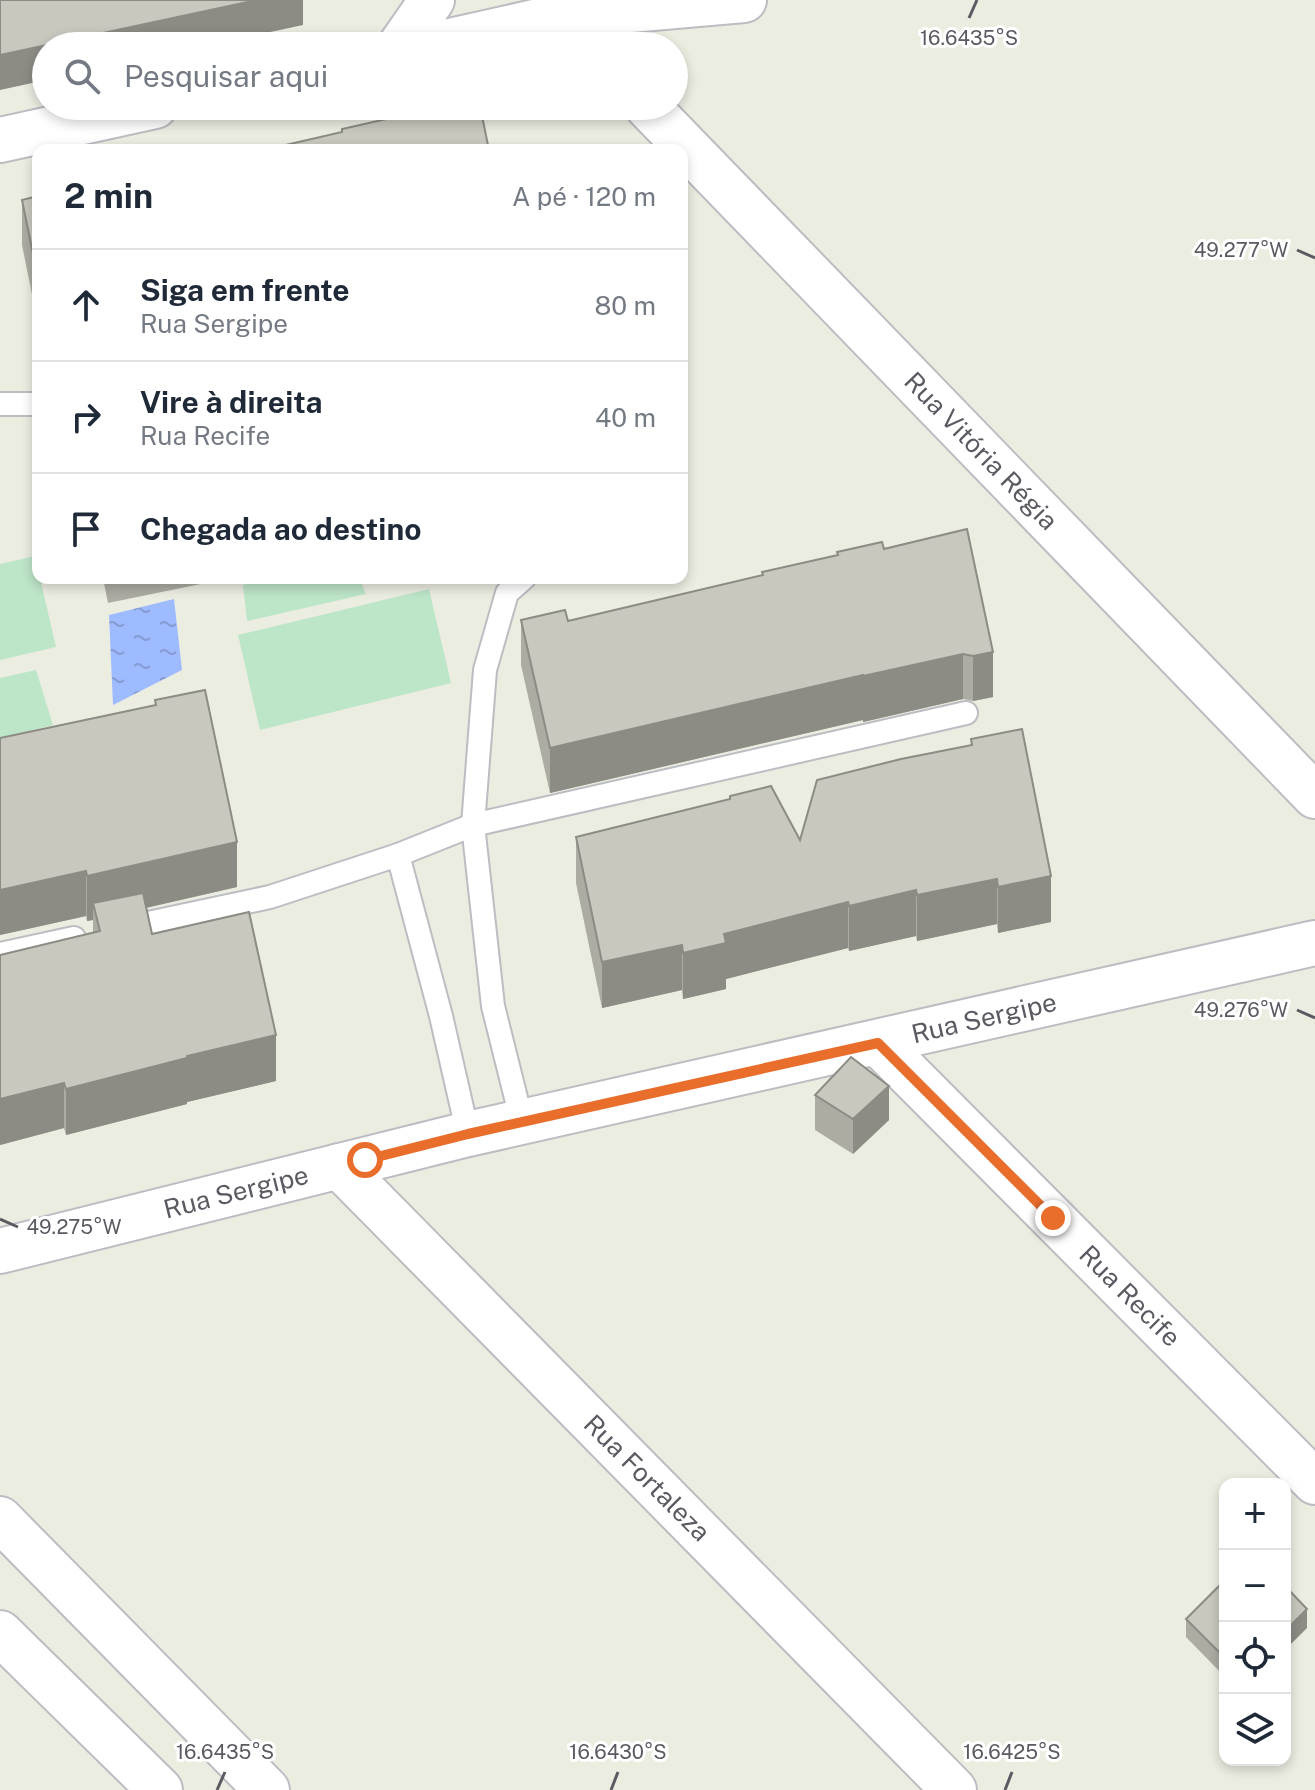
<!DOCTYPE html>
<html lang="pt">
<meta charset="utf-8">
<style>
:root{--surface:#fff;--page:#f6f6f7;--text:#1f2937;--muted:#747a83;--line:#e0e1e3}
body{margin:0;font-family:"Public Sans",sans-serif;background:var(--page);color:var(--text)}
.controls{position:absolute;right:24px;bottom:24px;display:grid;overflow:hidden;border-radius:16px;box-shadow:0 4px 12px #0003}
.controls button{width:72px;height:72px;display:grid;place-items:center;padding:0;border:0;border-bottom:2px solid var(--line);background:var(--surface);color:var(--text);font:40px sans-serif}
.stop{position:absolute;width:24px;height:24px;margin:-18px;border:6px solid #e96d2b;border-radius:50%;background:#fff}
.stop.end{background:#e96d2b;border-color:#fff;box-shadow:0 2px 8px #0008}
.list{margin:0;padding:0;list-style:none}
h2{display:flex;justify-content:space-between;align-items:center;height:104px;margin:0;padding:0 32px;font-size:34px}
h2 small{font-size:26px;font-weight:400;color:var(--muted)}
.list li{display:grid;grid-template-columns:52px 1fr auto;gap:24px;align-items:center;box-sizing:border-box;height:112px;padding:0 32px;border-top:2px solid var(--line)}
.list b{display:block;font-size:30px;white-space:nowrap}
.list p{margin:0;font-size:26px;white-space:nowrap;color:var(--muted)}
.list em{font-size:26px;font-style:normal;color:var(--muted)}
.icon{flex:none;width:44px;height:44px;fill:none;stroke:currentColor;stroke-width:2;stroke-linecap:round;stroke-linejoin:round}
.map{position:relative;flex:none;width:1315px;height:1790px;overflow:hidden}
.search{position:absolute;background:var(--surface);box-shadow:0 4px 12px #0003;left:32px;top:32px;width:656px;height:88px;display:flex;align-items:center;gap:20px;box-sizing:border-box;padding:0 28px;border-radius:44px;color:var(--muted);font-size:30px}
.panel{position:absolute;background:var(--surface);box-shadow:0 4px 12px #0003;left:32px;top:144px;width:656px;height:440px;border-radius:16px}
.map>svg:first-child{display:block}
.green{fill:#bde5c8}
.water{fill:url(#water-ripples)}
.lines{fill:none;stroke-linecap:round;stroke-linejoin:round}
.service-casing{stroke:#bcbdc3;stroke-width:26}
.minor-casing{stroke:#bcbdc3;stroke-width:48}
.tertiary-casing{stroke:#bcbdc3;stroke-width:48}
.service{stroke:#fff;stroke-width:22}
.minor{stroke:#fff;stroke-width:44}
.tertiary{stroke:#fff;stroke-width:44}
.wall{fill:#acaca3}
.shaded-wall{fill:#8c8c85}
.building{fill:#c8c8be;stroke:#8c8c85;stroke-width:2}
.route{stroke:#e96d2b;stroke-width:10}
.ticks{fill:none;stroke:#5a5b62;stroke-width:3}
.labels{text-anchor:middle;stroke-width:6;stroke-linejoin:round;paint-order:stroke}
.street-label{font-size:26px;fill:#5a5b62;stroke:#fff}
.ticks-label{font-size:20px;text-anchor:middle;fill:#5a5b62;stroke:#fff;stroke-width:6;stroke-linejoin:round;paint-order:stroke}
</style>
<div class="map">
<svg width="1315" height="1790" viewBox="0 0 1315 1790">
<defs>
<pattern id="water-ripples" width="26" height="14" patternUnits="userSpaceOnUse" patternTransform="scale(2)"><rect width="26" height="14" fill="#9fbbff"/><path d="M2 4q2-2 4 0t4 0M15 11q2-2 4 0t4 0" fill="none" stroke="#859bd2"/></pattern>
</defs>
<rect width="100%" height="100%" fill="#ecede1"/>
<!-- green -->
<g class="green">
<path d="M35,556L38,578H40L56,647L0,660V564Z"/>
<path d="M270,578H359L366,594L247,621L243,585Z"/>
<path d="M429,589L451,683L260,730L238,635Z"/>
<path d="M36,670L53,725L0,738V678Z"/>
</g>
<!-- water -->
<path class="water" d="M174,599L182,670L113,705L109,615Z"/>
<g class="lines">
<!-- service casing -->
<g class="service-casing">
<g id="service">
<path d="M0,404H38"/>
<path d="M398,855L441,1016L468,1134"/>
<path d="M120,929L270,897L398,855L473,825L966,713"/>
<path d="M0,954L74,938"/>
<path d="M522,1122L493,1006L473,825L485,670L507,593L524,578"/>
</g>
</g>
<!-- minor casing -->
<g class="minor-casing">
<g id="minor">
<path d="M400,46L432,0"/>
<path d="M428,46L561,16L744,0"/>
<path d="M647,106L1315,796"/>
<path d="M0,140L155,106"/>
<path d="M878,1043L1315,1482"/>
<path d="M339,1166L954,1790"/>
<path d="M0,1251L468,1134L1315,943"/>
</g>
</g>
<!-- tertiary casing -->
<g class="tertiary-casing">
<g id="tertiary">
<path d="M0,1519L267,1790"/>
<path d="M0,1633L160,1790"/>
</g>
</g>
<!-- service -->
<use href="#service" class="service"/>
<!-- minor -->
<use href="#minor" class="minor"/>
<!-- tertiary -->
<use href="#tertiary" class="tertiary"/>
</g>
<!-- wall -->
<g class="wall">
<path d="M38,196V324L22,245V200Z"/>
<path d="M967,529L993,697L973,701L963,699L863,722V720L550,793L521,665V620L568,621Z"/>
<path d="M103,578H230L108,603Z"/>
<path d="M155,700L237,887L146,908L152,934L276,1081L187,1102V1104L66,1135L64,1128L0,1145V955L93,933V920L87,921L86,916L0,935V738L155,705Z"/>
<path d="M971,739L1051,922L998,933L997,924L917,941L916,936L849,951L848,948L726,979V989L683,999L682,990L602,1008L576,883V837L730,799V796L800,840L971,745Z"/>
<path d="M815,1095L889,1120L853,1154L815,1130Z"/>
<path d="M1225,1580V1677L1186,1637V1619Z"/>
</g>
<!-- shaded-wall -->
<g class="shaded-wall">
<path d="M257,0H303V25L204,46H46V80L0,90V55Z"/>
<path d="M993,652V697L973,701V656Z"/>
<path d="M963,654V699L863,722V676Z"/>
<path d="M863,675V720L550,793V748Z"/>
<path d="M237,842V887L97,919L93,903V920L87,921V876Z"/>
<path d="M86,871V916L0,935V890Z"/>
<path d="M1051,876V922L998,933V887Z"/>
<path d="M997,879V924L917,941V895Z"/>
<path d="M916,890V936L849,951V906Z"/>
<path d="M848,902V948L726,979V989L683,999V953L724,934Z"/>
<path d="M682,945V990L602,1008V962Z"/>
<path d="M276,1035V1081L187,1102V1104L66,1135V1089L187,1056Z"/>
<path d="M64,1083V1128L0,1145V1099Z"/>
<path d="M889,1086V1120L853,1154V1119Z"/>
<path d="M1307,1609V1628L1285,1650V1631Z"/>
</g>
<!-- building -->
<g class="building">
<path d="M0,0H257L0,55Z"/>
<path d="M429,106H480L489,150H264L342,132V129L422,111V108Z"/>
<path d="M38,196V278L22,200Z"/>
<path d="M967,529L993,652L973,656L963,654L863,676V675L550,748L521,620L565,610L568,621L763,575L762,572L838,555L837,552L882,542L884,549Z"/>
<path d="M205,690L237,842L87,876L86,871L0,890V738L156,705L155,700Z"/>
<path d="M1022,729L1051,876L998,887L997,879L917,895L916,890L849,906L848,902L724,934L726,943L683,953L682,945L602,962L576,837L730,799V796L771,786L800,840L817,780L901,759L972,745L971,739Z"/>
<path d="M143,893L152,934L249,912L276,1035L187,1056V1058L66,1089L64,1083L0,1099V955L100,931L93,903Z"/>
<path d="M851,1057L889,1086L853,1119L815,1095Z"/>
<path d="M1225,1580V1658L1186,1619Z"/>
<path d="M1285,1586L1307,1609L1285,1631Z"/>
</g>
<g class="lines">
<!-- route -->
<path class="route" d="M365,1160L468,1134L878,1043L1053,1218"/>
</g>
<!-- ticks -->
<path class="ticks" d="M969,18L977,0M1297,250L1315,258M1297,1010L1315,1018M0,1219L18,1227M217,1790L225,1772M611,1790L618,1772M1005,1790L1012,1772"/>
<g class="labels">
<!-- street labels -->
<g class="street-label">
<text transform="translate(981 451) rotate(46)" y="9">Rua Vitória Régia</text>
<text transform="translate(984 1018) rotate(-13)" y="9">Rua Sergipe</text>
<text transform="translate(236 1192) rotate(-14)" y="9">Rua Sergipe</text>
<text transform="translate(1130 1296) rotate(45)" y="9">Rua Recife</text>
<text transform="translate(647 1478) rotate(45)" y="9">Rua Fortaleza</text>
</g>
</g>
<g class="ticks-label">
<text x="969" y="45">16.6435°S</text>
<text x="1241" y="257">49.277°W</text>
<text x="1241" y="1017">49.276°W</text>
<text x="74" y="1234">49.275°W</text>
<text x="225" y="1759">16.6435°S</text>
<text x="618" y="1759">16.6430°S</text>
<text x="1012" y="1759">16.6425°S</text>
</g>
</svg>
<div class="controls">
<button>+</button>
<button>−</button>
<button><svg class="icon" aria-label="locate" viewBox="0 0 24 24"><circle cx="12" cy="12" r="6"/><path d="M12 2v4M12 18v4M2 12h4M18 12h4"/></svg></button>
<button><svg class="icon" aria-label="layers" viewBox="0 0 24 24"><path d="M12 4l9 5-9 5-9-5zM3 14l9 5 9-5"/></svg></button>
</div>
<div class="stop" style="left:365px;top:1160px"></div>
<div class="stop end" style="left:1053px;top:1218px"></div>
<div class="search"><svg class="icon" aria-label="search" viewBox="0 0 24 24"><circle cx="10" cy="10" r="6"/><path d="M15 15l6 6"/></svg>Pesquisar aqui</div>
<section class="panel">
<h2>2 min<small>A pé · 120 m</small></h2>
<ul class="list">
<li><svg class="icon" aria-label="ahead" viewBox="0 0 24 24"><path d="M12 20V5M6 11l6-6 6 6"/></svg><div><b>Siga em frente</b><p>Rua Sergipe</p></div><em>80 m</em></li>
<li><svg class="icon" aria-label="right" viewBox="0 0 24 24"><path d="M7 20v-9h11M14 6l5 5-5 5"/></svg><div><b>Vire à direita</b><p>Rua Recife</p></div><em>40 m</em></li>
<li><svg class="icon" aria-label="arrive" viewBox="0 0 24 24"><path d="M6 21V4h12l-3 4 3 4H6"/></svg><div><b>Chegada ao destino</b></div></li>
</ul>
</section>
</div>
